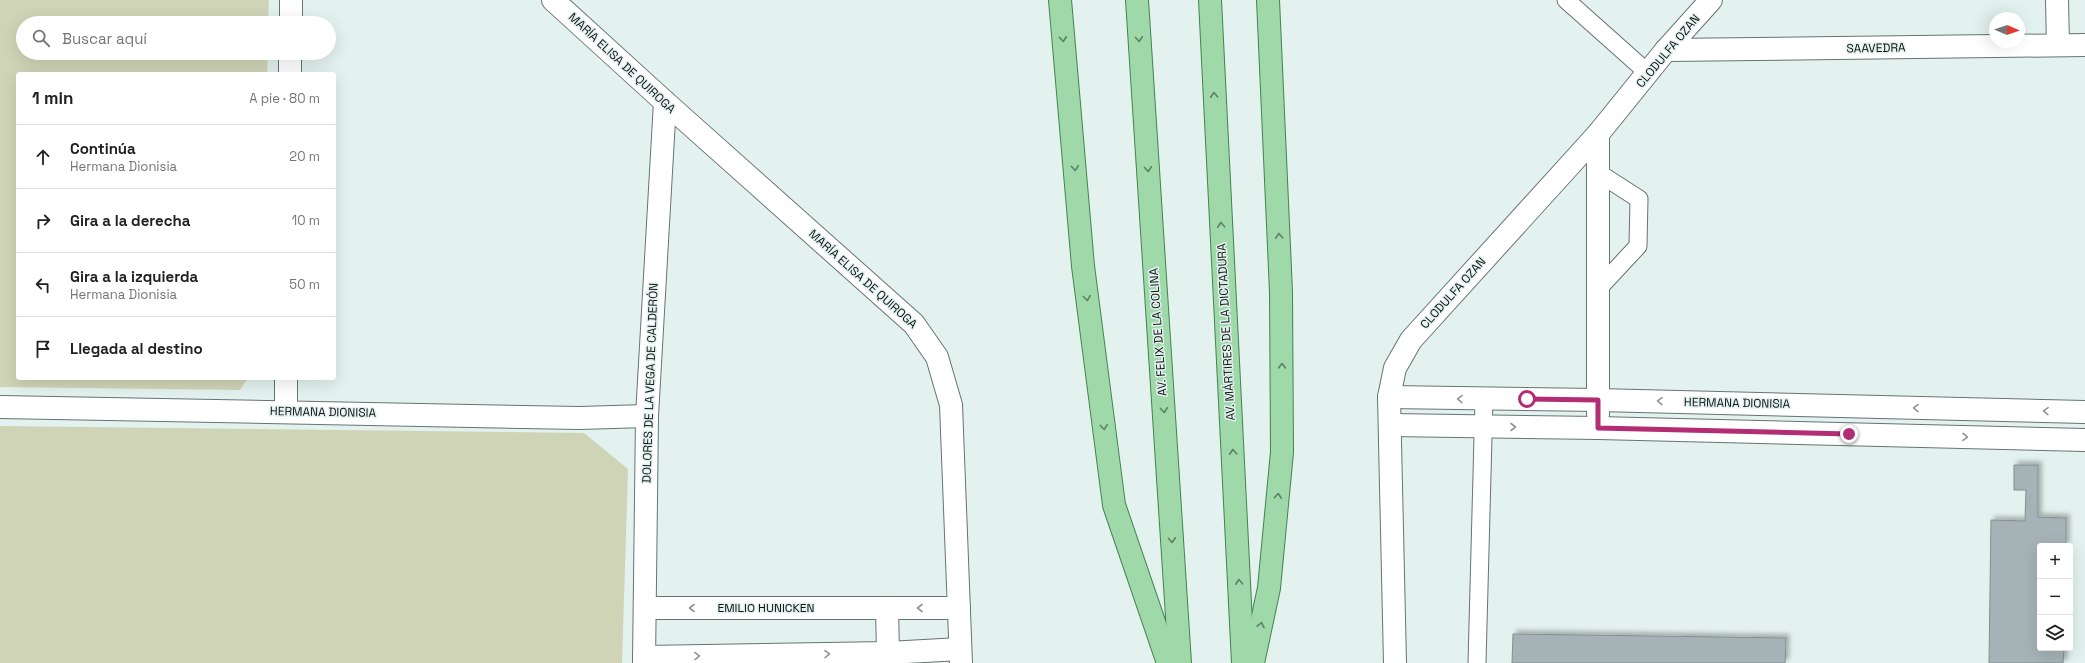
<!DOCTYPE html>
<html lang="es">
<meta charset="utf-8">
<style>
:root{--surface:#fff;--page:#f2f2f2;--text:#202124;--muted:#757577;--line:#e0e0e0}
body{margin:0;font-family:"Space Grotesk",sans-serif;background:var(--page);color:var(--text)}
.controls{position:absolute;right:12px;bottom:12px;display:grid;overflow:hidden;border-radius:4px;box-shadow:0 4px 16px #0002}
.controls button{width:36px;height:36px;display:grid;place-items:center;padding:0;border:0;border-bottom:1px solid var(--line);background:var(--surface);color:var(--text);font:20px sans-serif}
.compass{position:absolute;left:1989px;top:12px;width:36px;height:36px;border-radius:50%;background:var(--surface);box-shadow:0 4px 16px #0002;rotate:92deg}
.stop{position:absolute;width:12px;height:12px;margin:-9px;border:3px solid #b22d74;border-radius:50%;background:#fff}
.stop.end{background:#b22d74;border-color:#fff;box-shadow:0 1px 4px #0008}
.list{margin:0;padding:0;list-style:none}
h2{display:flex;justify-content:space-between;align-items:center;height:52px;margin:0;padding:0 16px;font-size:17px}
h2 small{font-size:13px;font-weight:400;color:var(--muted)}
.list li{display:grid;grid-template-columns:26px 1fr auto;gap:12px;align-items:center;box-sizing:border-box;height:64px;padding:0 16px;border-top:1px solid var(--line)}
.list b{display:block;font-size:15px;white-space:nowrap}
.list p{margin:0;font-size:13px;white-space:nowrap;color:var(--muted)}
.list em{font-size:13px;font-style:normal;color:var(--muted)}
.icon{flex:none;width:22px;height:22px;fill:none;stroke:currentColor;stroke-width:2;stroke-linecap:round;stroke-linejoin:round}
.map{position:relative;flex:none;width:2085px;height:663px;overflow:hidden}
.search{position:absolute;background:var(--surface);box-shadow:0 4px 16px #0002;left:16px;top:16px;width:320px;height:44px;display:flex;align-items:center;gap:10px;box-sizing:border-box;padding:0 14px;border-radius:22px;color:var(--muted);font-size:15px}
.panel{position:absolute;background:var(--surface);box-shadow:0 4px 16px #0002;left:16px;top:72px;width:320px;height:308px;border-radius:4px}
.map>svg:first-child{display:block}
.green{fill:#d0d4b7}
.building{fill:#a5b3b7;stroke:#828f93;filter:url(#shadow)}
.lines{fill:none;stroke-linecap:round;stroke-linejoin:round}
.service-casing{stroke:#677471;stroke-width:19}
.minor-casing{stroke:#677471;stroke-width:24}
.primary-casing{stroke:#43834f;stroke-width:24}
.service{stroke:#fff;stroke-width:17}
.minor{stroke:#fff;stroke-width:22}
.primary{stroke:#9fd9a9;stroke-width:22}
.oneway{stroke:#5e8065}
.oneway2{stroke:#939594}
.route{stroke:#b22d74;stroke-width:5}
.labels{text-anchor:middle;stroke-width:3;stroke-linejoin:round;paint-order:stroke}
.street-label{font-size:12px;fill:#0e1312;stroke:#e3f2ef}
</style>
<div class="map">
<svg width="2085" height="663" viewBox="0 0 2085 663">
<defs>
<filter id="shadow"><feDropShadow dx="3.5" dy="-3.5" stdDeviation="2" flood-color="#0004"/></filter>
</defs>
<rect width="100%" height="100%" fill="#e3f2ef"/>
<!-- green -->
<g class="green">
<path d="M0,0H269L268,23H23V53H268L267,74H18V378H248L240,390L0,387Z"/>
<path d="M0,426L584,433L628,469L622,663H0Z"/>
</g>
<!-- building -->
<g class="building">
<path d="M2014,465H2038V517L2066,518V546H2040V648H2064L2063,663H1989L1991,520L2025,521L2026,490H2014Z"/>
<path d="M1513,634L1786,638L1785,663H1512Z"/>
</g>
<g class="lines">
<!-- service casing -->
<g class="service-casing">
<g id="service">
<path d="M1566,0L1648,73"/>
<path d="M1597,172L1639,199L1638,246L1598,289"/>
<path d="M1477,663L1484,399"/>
</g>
</g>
<!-- minor casing -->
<g class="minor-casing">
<g id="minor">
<path d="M553,0L665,102L914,324L937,357L951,405L961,663"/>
<path d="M2057,0L2058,45"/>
<path d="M291,23V0"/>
<path d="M1666,50L2085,45"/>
<path d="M290,74V53"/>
<path d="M1598,134V414"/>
<path d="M1389,397L1598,400L2085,412"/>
<path d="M0,407L579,418L647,416"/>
<path d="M286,411V378"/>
<path d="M1390,425L1598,428L2085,440"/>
<path d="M645,608H959"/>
<path d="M887,608L888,653"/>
<path d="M644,657L888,653L960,649"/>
<path d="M644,663L647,416L665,102"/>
<path d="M1395,663L1389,397L1395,368L1411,340L1598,134L1666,50L1711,0"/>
</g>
</g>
<!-- primary casing -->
<g class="primary-casing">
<g id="primary">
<path d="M1060,0L1083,266L1114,505L1168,663"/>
<path d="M1137,0L1180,663"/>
<path d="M1210,0L1243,663"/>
<path d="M1253,663L1269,588L1282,452L1281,292L1268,0"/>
</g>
</g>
<!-- service -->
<use href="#service" class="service"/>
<!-- minor -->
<use href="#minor" class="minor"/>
<!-- primary -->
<use href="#primary" class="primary"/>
</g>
<!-- one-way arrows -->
<defs><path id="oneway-chevron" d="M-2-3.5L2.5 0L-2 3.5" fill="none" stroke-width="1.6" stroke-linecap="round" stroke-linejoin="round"/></defs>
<g class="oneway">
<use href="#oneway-chevron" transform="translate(1063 39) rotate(85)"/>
<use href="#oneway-chevron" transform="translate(1139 39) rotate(86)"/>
<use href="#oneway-chevron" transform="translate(1214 95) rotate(-93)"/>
<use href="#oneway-chevron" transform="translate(1075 168) rotate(85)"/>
<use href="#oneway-chevron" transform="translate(1148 169) rotate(86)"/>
<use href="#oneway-chevron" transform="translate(1221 225) rotate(-93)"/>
<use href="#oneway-chevron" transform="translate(1279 236) rotate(-93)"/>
<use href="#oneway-chevron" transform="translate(1087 298) rotate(83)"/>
<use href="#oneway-chevron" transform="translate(1282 366) rotate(-90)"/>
<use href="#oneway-chevron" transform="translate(1164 410) rotate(86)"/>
<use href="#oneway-chevron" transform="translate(1104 427) rotate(83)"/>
<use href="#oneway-chevron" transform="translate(1233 452) rotate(-93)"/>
<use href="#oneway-chevron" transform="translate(1278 496) rotate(-85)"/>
<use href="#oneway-chevron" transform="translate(1172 540) rotate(86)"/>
<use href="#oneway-chevron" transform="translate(1239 582) rotate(-93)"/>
<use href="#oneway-chevron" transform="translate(1261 625) rotate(-78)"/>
</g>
<g class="oneway2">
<use href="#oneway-chevron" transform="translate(1460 399) rotate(-179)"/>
<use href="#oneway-chevron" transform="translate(1660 401) rotate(-179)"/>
<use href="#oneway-chevron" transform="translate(1916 408) rotate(-179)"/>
<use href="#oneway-chevron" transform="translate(2046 411) rotate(-179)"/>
<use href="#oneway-chevron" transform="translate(1513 427)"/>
<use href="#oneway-chevron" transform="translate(1965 437) rotate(1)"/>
<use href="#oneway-chevron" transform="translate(692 608) rotate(180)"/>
<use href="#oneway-chevron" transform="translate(920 608) rotate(180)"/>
<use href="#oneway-chevron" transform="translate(827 654) rotate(-1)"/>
<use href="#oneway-chevron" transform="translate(697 656) rotate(-1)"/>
</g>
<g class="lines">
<!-- route -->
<path class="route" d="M1527,399L1598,400V428L1849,434"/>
</g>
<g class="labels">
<!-- street labels -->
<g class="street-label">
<text transform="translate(1876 48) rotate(-1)" y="4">SAAVEDRA</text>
<text transform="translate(1668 51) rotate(-50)" y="4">CLODULFA OZAN</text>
<text transform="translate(622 63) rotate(43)" y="4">MARÍA ELISA DE QUIROGA</text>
<text transform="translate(863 279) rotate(42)" y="4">MARÍA ELISA DE QUIROGA</text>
<text transform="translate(1453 293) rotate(-48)" y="4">CLODULFA OZAN</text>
<text transform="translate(1158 332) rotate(-94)" y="4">AV. FELIX DE LA COLINA</text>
<text transform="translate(1226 332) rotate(-93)" y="4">AV. MÁRTIRES DE LA DICTADURA</text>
<text transform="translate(650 383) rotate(-88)" y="4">DOLORES DE LA VEGA DE CALDERÓN</text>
<text transform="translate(1737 403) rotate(1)" y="4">HERMANA DIONISIA</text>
<text transform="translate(323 412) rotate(1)" y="4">HERMANA DIONISIA</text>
<text x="766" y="612">EMILIO HUNICKEN</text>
</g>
</g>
</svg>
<div class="controls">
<button>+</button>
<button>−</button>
<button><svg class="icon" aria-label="layers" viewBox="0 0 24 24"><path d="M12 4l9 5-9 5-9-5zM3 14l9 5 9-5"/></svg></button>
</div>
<svg class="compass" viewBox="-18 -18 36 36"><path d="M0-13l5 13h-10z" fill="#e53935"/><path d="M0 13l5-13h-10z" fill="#757577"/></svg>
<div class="stop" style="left:1527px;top:399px"></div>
<div class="stop end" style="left:1849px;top:434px"></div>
<div class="search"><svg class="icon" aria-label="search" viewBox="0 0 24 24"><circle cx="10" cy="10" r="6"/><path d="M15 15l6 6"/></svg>Buscar aquí</div>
<section class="panel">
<h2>1 min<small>A pie · 80 m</small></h2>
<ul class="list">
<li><svg class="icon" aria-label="ahead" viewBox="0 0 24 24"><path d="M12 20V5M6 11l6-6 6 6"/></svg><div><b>Continúa</b><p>Hermana Dionisia</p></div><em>20 m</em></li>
<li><svg class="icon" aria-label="right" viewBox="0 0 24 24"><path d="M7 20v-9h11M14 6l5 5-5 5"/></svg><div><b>Gira a la derecha</b></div><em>10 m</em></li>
<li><svg class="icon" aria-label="left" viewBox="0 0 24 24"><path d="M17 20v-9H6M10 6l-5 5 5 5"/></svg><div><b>Gira a la izquierda</b><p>Hermana Dionisia</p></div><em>50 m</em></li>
<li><svg class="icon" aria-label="arrive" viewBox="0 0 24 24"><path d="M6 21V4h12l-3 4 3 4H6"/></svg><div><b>Llegada al destino</b></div></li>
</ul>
</section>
</div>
